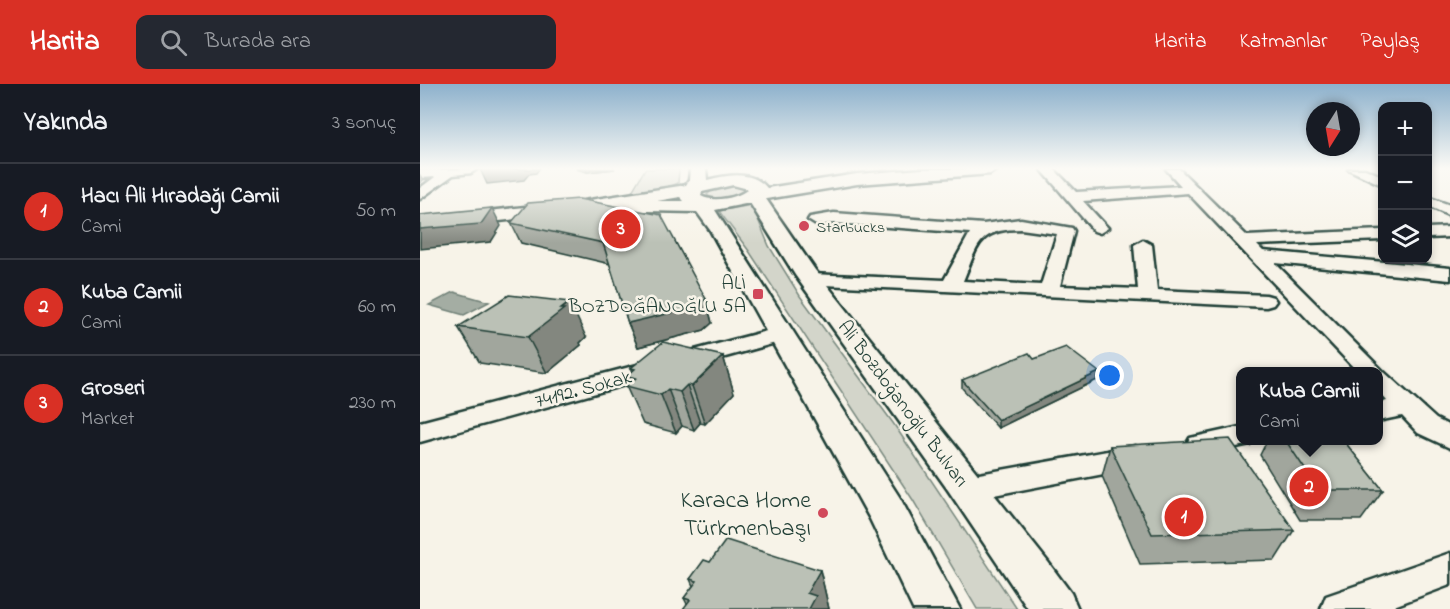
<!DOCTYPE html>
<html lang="tr">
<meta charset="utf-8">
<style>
:root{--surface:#171b24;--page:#242831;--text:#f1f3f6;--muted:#9ea1a6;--line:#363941;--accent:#d93025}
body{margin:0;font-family:"Indie Flower",sans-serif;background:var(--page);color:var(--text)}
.controls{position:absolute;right:18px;top:18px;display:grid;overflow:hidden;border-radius:12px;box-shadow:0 3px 9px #0003}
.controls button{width:54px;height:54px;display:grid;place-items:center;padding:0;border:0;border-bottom:2px solid var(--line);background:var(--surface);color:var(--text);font:30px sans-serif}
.compass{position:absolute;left:886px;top:18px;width:54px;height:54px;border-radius:50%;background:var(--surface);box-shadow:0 3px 9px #0003;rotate:191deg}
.you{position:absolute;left:690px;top:292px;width:21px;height:21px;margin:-15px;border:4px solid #fff;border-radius:50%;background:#1a73e8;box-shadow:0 0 0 9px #1a73e833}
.badge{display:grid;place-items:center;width:39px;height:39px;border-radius:50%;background:var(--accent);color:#fff;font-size:20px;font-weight:700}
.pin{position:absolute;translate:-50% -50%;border:3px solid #fff;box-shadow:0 2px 6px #0006}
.popup{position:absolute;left:816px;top:283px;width:147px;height:78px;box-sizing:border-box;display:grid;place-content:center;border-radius:12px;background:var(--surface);filter:drop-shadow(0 2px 4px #0005);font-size:20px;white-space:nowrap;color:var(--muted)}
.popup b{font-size:22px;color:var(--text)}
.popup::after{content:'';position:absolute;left:50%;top:100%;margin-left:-12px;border:12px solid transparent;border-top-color:var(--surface)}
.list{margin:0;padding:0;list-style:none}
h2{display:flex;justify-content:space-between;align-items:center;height:78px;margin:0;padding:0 24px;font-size:26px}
h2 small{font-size:20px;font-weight:400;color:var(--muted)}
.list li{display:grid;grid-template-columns:39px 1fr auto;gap:18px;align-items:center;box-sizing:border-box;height:96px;padding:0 24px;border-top:2px solid var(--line)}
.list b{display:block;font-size:22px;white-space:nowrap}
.list p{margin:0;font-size:20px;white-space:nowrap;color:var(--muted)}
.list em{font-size:20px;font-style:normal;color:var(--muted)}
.icon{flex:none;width:33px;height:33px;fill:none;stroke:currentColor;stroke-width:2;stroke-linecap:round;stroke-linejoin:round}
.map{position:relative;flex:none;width:1030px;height:525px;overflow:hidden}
header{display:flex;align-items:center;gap:36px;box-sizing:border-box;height:84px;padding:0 30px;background:var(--accent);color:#fff}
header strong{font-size:28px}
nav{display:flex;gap:33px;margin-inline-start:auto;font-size:21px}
.search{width:420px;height:54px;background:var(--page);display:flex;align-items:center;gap:15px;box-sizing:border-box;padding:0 21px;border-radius:12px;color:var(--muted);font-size:22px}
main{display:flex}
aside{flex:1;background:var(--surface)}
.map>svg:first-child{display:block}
.green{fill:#d3d5ca;stroke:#79897f;stroke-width:1.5}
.water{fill:#a4ada3;stroke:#6f8077;stroke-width:1.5}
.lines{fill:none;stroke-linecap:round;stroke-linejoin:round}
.minor-casing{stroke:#1f3d34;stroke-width:5}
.major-casing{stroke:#1f3d34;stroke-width:5}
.minor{fill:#f7f3e8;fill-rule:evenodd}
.major{fill:#f7f3e8;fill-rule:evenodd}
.wall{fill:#a1a69d;stroke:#1f3d34;stroke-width:1.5}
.shaded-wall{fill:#83877f;stroke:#1f3d34;stroke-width:1.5}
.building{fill:#bbc1b6;stroke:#1f3d34;stroke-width:1.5}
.poi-dot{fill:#d1495b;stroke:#f7f3e8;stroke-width:2}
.labels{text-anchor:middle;stroke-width:5;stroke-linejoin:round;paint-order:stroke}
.far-poi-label{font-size:16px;fill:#1f3d34;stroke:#f7f3e8;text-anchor:start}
.poi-label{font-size:20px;fill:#1f3d34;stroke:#f7f3e8;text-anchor:end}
.street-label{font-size:20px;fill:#1f3d34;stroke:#f7f3e8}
.near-poi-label{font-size:24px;fill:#1f3d34;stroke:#f7f3e8;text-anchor:end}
</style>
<header>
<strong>Harita</strong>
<div class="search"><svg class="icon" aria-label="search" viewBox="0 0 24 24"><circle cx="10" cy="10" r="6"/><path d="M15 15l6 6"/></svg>Burada ara</div>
<nav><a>Harita</a><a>Katmanlar</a><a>Paylaş</a></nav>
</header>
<main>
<aside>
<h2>Yakında<small>3 sonuç</small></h2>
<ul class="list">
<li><span class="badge">1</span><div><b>Hacı Ali Hıradağı Camii</b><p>Cami</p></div><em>50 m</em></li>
<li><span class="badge">2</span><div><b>Kuba Camii</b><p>Cami</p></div><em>60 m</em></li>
<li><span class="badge">3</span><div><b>Groseri</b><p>Market</p></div><em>230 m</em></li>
</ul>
</aside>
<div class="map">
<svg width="1030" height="525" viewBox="0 0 1030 525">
<rect width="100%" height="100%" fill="#f7f3e8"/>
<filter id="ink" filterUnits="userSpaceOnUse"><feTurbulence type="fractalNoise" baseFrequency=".0167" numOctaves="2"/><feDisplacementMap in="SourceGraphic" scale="12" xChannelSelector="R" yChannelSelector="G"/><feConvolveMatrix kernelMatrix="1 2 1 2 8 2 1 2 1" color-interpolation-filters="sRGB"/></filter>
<g filter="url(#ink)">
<!-- green -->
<g class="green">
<path d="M225,85H259L258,99L245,105L210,111Z"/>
<path d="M311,101L325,103L327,107C316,115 298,119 287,111L294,104Z"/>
<path d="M332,121L349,162L380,212L473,339L597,525H557L493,416L329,167L299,127Z"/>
</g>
<!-- water -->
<path class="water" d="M34,208L69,218L44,231L9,221Z"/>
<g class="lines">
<!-- minor casing -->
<g class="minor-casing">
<g id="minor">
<path d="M57,85L51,89L33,91L0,115V104L15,93L0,94V86Z"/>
<path d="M621,85H634L656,108L761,102L746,85H759L827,152L962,146V156L837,161L843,167L1030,184V196L855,179L963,287L1016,335L1030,342V364L998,349L982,332L958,337V319L967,317L958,307V288H938L768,109L663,117L688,144L680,149L674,147Z"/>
<path d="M928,85H945L962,92V101Z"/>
<path d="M1008,113L1030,121V132L1008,122Z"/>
<path d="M414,129L563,140L601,135L652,144L654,147L640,202L718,205L714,161L723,156L732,161L737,206L846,211L853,213L856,217L853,221L846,223L384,200L382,196L384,192L391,190L524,196L550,149L414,139L396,141L388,136L390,133ZM601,145L637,150L621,201L543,197C558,162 557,145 601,145Z"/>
<path d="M1030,143V153L1008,154V144Z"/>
<path d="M362,243L370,245L373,250L370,255L0,358V338Z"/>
<path d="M820,343V356H832L830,360L780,371L770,368L766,361L770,354Z"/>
<path d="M715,362L725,365L729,373L725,381L715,384L548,416L537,413L533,404L537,395L548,392Z"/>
<path d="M1030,469V501L966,525H901L906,512Z"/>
</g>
</g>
<!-- major casing -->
<g class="major-casing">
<path id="major" d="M270,85H286L287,96C307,91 332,86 347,104L437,90L502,85H578L570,90L437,100L346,115L395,186L628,478L651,509L658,525H608L528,406L375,191L330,119L295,126L480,414L540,525H493L450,435L290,146L277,128L175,126L0,146V134L163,117L266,101L269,96ZM313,101L328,105C318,114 293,119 281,112L282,108ZM260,113L264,117H237Z"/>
</g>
<!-- minor -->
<use href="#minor" class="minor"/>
<!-- major -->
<use href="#major" class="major"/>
</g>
<!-- wall -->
<g class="wall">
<path d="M156,85H195L167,88Z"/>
<path d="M159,115L286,215L292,239L284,246L218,263L208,239L190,180L101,159L91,139Z"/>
<path d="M38,243L166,253L160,259L161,261L127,289L60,279Z"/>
<path d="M303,272L314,309L285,340L280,339L274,346L262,342L256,349L223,340L206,302L210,299L207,292L213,287L211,284Z"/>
<path d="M614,275L679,288L677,296L578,344L542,304V296Z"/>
<path d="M847,357H924L963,406L941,436H880L840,371Z"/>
<path d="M690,362L874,446L855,476L720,480L682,392Z"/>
<path d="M290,478L400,486L409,525L267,520L264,514L273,502L270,495Z"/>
</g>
<!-- shaded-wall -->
<g class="shaded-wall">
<path d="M60,85H119L116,89L109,90L104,96L67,100Z"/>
<path d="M166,85H195L167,88Z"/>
<path d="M0,91L3,96L0,99Z"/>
<path d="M72,124L81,142L71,158L0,165V145Z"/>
<path d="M286,215L292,239L284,246L218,263L208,239Z"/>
<path d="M150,218L166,253L160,259L161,261L127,289L108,253Z"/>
<path d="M303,272L314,309L285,340L272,302Z"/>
<path d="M679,288L677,296L578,344V336Z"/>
<path d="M267,301L280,339L274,346L260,308Z"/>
<path d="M248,305L262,342L256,349L241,311Z"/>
<path d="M400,486L409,525H389L387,509Z"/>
</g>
<!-- building -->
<g class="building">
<path d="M159,115L241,131L286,215L276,223L208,239L183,159L91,139L108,119Z"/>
<path d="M72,124L61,140L0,145V131Z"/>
<path d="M89,211L150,218L141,225H144L108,253L38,243Z"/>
<path d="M243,258L303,272L272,302L267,301L260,308L248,305L241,311L206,302L216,294L207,292L215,285L211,284Z"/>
<path d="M646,263L679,288L578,336L542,296L609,269L614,275Z"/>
<path d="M810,355L874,446L732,450L690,362Z"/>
<path d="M866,357H924L963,406H899Z"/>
<path d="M306,456L400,486L387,509L396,512L389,525H263L270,516L264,514L277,497L270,495L284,476L290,478Z"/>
</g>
</g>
<!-- sky -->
<linearGradient id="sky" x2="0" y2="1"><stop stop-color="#8db1cc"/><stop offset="0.53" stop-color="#fbfaf5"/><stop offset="1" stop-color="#fbfaf5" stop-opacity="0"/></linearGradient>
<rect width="1030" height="159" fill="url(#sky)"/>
<!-- markers -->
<g class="poi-dot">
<circle cx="384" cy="142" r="6"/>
<rect x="332" y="204" width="12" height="12" rx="3"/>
<circle cx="403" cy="429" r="6"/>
</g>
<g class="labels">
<!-- far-poi labels -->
<g class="far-poi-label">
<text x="396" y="148">Starbucks</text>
</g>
<!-- poi labels -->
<g class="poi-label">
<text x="326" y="205">ALİ<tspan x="326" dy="23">BOZDOĞANOĞLU 5A</tspan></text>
</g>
<!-- street labels -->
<g class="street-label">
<text transform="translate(163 304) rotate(-15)" y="7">74192. Sokak</text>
<text transform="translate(484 319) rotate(53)" y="7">Ali Bozdoğanoğlu Bulvarı</text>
</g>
<!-- near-poi labels -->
<g class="near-poi-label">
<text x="391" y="423">Karaca Home<tspan x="391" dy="28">Türkmenbaşı</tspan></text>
</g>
</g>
</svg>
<div class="controls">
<button>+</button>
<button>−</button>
<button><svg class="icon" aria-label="layers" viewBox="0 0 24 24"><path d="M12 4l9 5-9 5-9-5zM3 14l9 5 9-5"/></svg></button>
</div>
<svg class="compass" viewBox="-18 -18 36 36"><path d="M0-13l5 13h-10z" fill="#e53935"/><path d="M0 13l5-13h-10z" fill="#9ea1a6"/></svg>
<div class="you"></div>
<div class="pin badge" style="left:764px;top:433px">1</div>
<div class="pin badge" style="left:889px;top:403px">2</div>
<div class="popup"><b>Kuba Camii</b>Cami</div>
<div class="pin badge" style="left:201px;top:145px">3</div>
</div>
</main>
